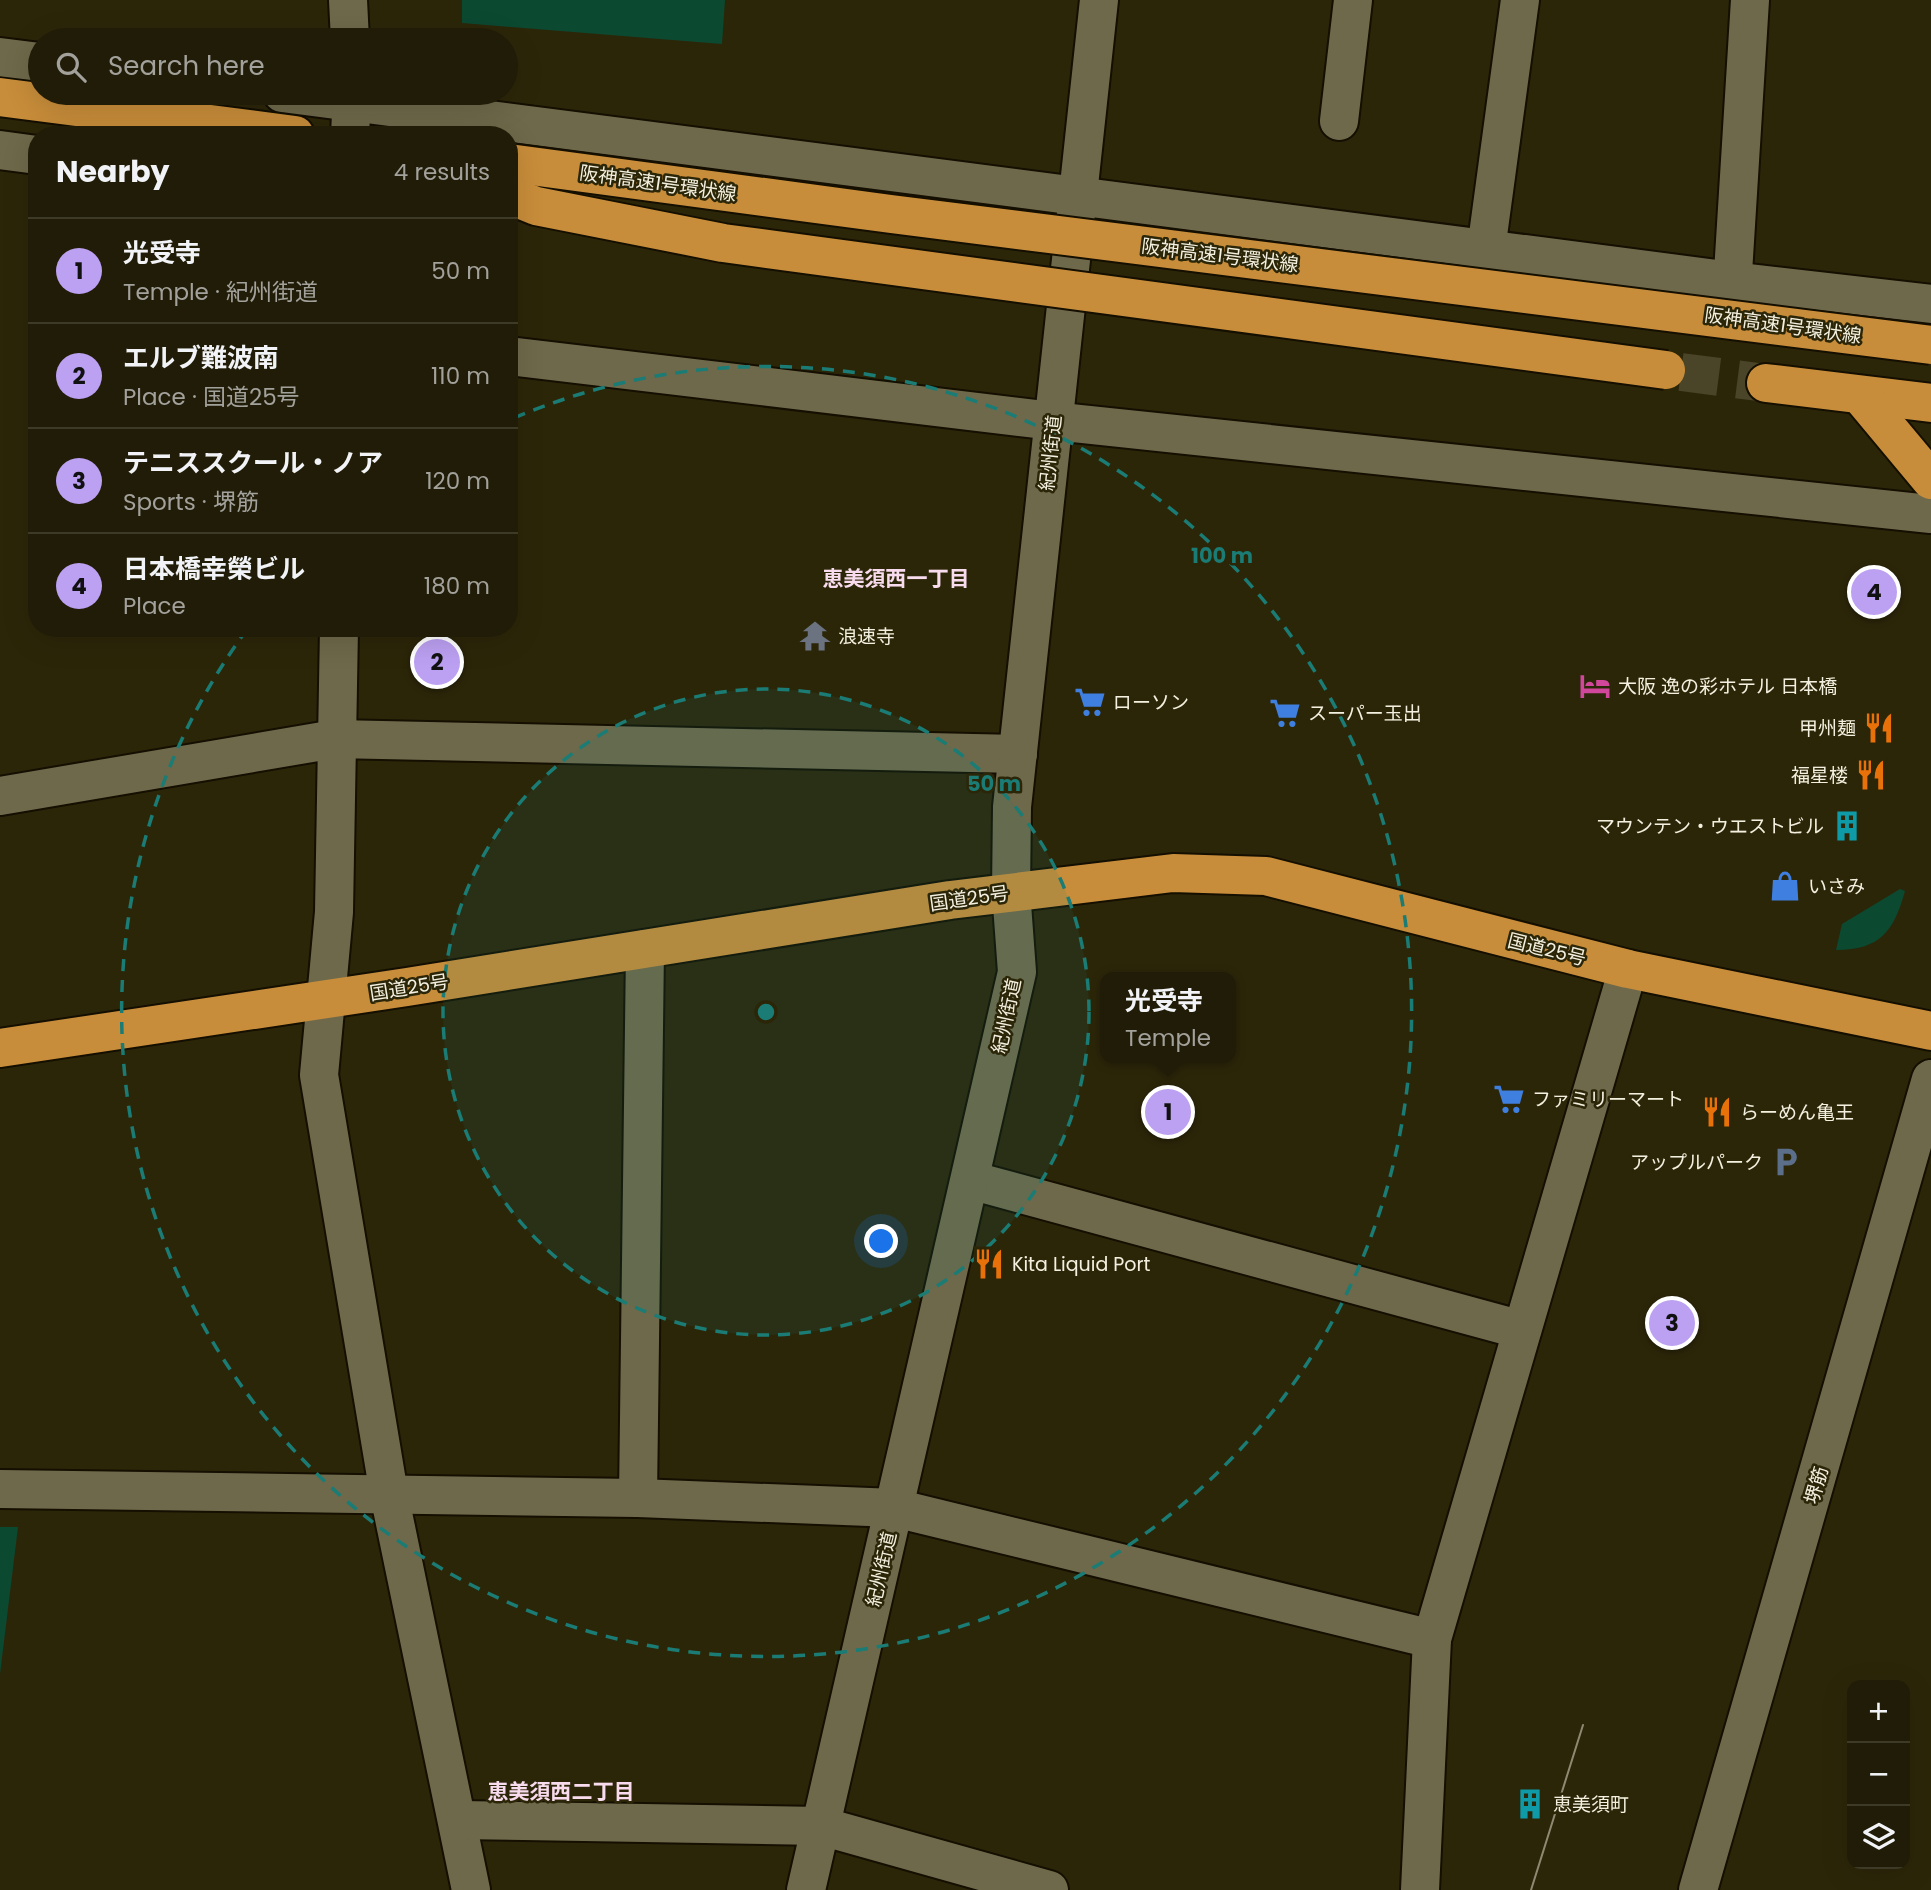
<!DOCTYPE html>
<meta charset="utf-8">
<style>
:root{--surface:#211c07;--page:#2d2915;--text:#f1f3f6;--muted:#a2a19b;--line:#3e3a28;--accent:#bca0f2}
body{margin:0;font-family:Poppins,"Noto Sans JP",sans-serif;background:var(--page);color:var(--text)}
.controls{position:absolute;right:21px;bottom:21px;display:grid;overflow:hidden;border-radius:14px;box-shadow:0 7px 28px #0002}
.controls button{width:63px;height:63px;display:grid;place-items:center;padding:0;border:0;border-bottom:2px solid var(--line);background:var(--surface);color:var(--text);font:35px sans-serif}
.you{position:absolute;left:882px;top:1242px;width:24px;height:24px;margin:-18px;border:5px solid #fff;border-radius:50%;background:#1a73e8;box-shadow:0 0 0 10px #1a73e833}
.badge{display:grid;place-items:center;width:46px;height:46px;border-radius:50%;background:var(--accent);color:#111;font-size:23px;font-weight:700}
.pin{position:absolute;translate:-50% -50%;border:4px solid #fff;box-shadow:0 2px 7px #0006}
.popup{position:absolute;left:1100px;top:972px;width:136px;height:91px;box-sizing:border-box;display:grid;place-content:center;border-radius:14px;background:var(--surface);filter:drop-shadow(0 2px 5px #0005);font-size:23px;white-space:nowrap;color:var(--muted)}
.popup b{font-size:26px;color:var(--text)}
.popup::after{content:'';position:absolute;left:50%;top:100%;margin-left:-14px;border:14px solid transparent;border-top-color:var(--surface)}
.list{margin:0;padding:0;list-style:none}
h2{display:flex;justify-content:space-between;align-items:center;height:91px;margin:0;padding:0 28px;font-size:30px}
h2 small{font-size:23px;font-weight:400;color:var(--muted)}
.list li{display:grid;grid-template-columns:46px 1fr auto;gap:21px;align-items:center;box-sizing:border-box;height:105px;padding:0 28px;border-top:2px solid var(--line)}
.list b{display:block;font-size:26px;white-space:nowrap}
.list p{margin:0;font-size:23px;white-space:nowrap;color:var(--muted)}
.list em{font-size:23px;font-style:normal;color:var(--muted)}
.icon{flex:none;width:38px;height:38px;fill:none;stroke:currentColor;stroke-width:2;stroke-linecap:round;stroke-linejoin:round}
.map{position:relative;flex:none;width:1931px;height:1890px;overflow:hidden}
.search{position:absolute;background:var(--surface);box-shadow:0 7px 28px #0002;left:28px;top:28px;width:490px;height:77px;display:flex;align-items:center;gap:18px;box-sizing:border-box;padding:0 24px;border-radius:38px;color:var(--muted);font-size:26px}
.panel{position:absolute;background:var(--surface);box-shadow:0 7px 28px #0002;left:28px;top:126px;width:490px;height:511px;border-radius:28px}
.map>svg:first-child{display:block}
.green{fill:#0c4931}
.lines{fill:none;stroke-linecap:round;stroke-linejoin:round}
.highway-tunnel{stroke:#4a4429;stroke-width:38;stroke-dasharray:38 19;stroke-linecap:butt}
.minor-casing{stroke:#140f00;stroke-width:42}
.highway-casing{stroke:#140f00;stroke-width:42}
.minor{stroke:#6f694b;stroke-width:38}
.highway{stroke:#c88d3a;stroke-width:38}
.tram{stroke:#8e8972;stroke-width:2}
.highway-bridge-casing{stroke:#140f00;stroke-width:42;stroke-linecap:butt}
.highway-bridge{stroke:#c88d3a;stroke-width:38}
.ring{fill:none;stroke:#1a7c74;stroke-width:3.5;stroke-dasharray:12 9}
.labels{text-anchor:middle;stroke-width:5;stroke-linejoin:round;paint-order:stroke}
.street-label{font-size:19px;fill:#f3f0df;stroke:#2c2609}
.poi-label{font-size:19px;fill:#f3f0df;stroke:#2c2609;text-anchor:start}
.neighbourhood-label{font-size:21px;font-weight:bold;fill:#f8dbed;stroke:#2c2609}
.centre{fill:#1a7c74;stroke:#2c2609;stroke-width:3.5}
.ring-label{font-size:21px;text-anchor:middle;font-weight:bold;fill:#1a7c74;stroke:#2c2609;stroke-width:5;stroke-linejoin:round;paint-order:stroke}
</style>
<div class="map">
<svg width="1931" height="1890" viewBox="0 0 1931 1890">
<rect width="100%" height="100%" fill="#2c2609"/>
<!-- green -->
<g class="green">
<path d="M462,0H725L722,44L462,23Z"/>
<path d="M1900,889L1905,891C1894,931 1880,950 1836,950L1842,924Z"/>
<path d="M0,1527H18L0,1674Z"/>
</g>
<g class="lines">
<!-- highway-tunnel -->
<path class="highway-tunnel" d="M1681,372L1766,383"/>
<!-- minor casing -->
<g class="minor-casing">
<g id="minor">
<path d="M348,0L350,40"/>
<path d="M0,57L40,62"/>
<path d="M282,93L1732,281L1931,304"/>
<path d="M1339,121L1353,0"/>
<path d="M350,135L352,93"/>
<path d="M0,150L37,155"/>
<path d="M1483,272L1520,0"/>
<path d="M1731,305L1750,0"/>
<path d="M509,356L1053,421L1931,514"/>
<path d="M339,628L334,912L319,1075L389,1494L471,1890"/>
<path d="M0,796L335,739L1018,754"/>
<path d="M970,1180L1522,1330"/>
<path d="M0,1489L638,1498L895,1508L1432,1639"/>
<path d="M638,1498L645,949"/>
<path d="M458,1820L821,1826L1049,1890"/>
<path d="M806,1890L1017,972L1011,891L1012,807L1099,0"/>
<path d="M1420,1890L1432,1639L1628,969"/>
<path d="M1698,1890L1931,1079"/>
</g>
</g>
<!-- highway casing -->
<g class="highway-casing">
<g id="highway">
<path d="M0,97L295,135"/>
<path d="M1766,383L1931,403"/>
<path d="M1861,396L1931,480"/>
<path d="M0,1048L407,987L950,900L1173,873L1266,876L1628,969L1931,1031"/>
</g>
</g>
<!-- minor -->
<use href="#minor" class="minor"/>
<!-- highway -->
<use href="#highway" class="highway"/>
<!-- tram -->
<path class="tram" d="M1531,1890L1583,1725"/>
<!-- highway-bridge casing -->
<g class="highway-bridge-casing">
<g id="highway-bridge">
<path d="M509,163L891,214L1931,345"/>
<path d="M509,195L536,206L723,243L1666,370"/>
</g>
</g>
<!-- highway-bridge -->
<use href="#highway-bridge" class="highway-bridge"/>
</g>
<!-- distance rings -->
<circle cx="766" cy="1012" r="323" fill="#1a7c74" fill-opacity=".12"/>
<g class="ring">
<circle cx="766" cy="1012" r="323"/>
<path d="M514 418A645 645 0 1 1 248 628"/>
</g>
<!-- icons -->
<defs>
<g id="temple-bare" transform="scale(2.415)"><path d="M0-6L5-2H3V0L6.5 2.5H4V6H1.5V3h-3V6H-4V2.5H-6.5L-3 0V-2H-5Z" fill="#6b7280" stroke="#2c2609" stroke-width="2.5" paint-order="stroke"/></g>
<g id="hotel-bare" transform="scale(2.415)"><path d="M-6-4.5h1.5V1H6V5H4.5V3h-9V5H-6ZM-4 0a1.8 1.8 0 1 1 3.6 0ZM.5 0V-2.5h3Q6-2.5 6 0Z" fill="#d1479c" stroke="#2c2609" stroke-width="2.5" paint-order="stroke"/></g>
<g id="supermarket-bare" transform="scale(2.415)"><path d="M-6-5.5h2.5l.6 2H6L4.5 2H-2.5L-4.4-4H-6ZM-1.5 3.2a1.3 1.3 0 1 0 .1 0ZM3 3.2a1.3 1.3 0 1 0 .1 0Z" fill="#3f7fe0" stroke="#2c2609" stroke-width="2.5" paint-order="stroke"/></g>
<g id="restaurant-bare" transform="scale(2.415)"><path d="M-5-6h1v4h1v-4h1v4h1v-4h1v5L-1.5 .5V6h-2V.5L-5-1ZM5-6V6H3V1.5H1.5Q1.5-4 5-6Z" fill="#e8710a" stroke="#2c2609" stroke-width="2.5" paint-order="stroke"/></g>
<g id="building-bare" transform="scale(2.415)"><path d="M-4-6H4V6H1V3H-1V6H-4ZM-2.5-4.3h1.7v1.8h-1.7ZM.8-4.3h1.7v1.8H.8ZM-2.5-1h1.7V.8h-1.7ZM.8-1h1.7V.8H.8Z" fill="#0f9aa8" stroke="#2c2609" stroke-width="2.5" paint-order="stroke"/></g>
<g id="shop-bare" transform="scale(2.415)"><path d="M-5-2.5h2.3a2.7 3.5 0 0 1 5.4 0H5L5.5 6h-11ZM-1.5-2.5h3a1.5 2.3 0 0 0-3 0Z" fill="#3f7fe0" stroke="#2c2609" stroke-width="2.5" paint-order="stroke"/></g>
<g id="parking-bare" transform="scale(2.415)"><path d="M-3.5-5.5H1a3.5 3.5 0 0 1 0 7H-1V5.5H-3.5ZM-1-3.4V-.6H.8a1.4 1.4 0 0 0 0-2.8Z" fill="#5c6f8a" stroke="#2c2609" stroke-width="2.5" paint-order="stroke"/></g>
</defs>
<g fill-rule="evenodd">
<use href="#temple-bare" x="815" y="636"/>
<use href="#hotel-bare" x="1595" y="686"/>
<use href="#supermarket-bare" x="1090" y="702"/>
<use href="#supermarket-bare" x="1285" y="713"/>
<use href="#restaurant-bare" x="1879" y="728"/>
<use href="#restaurant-bare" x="1871" y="775"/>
<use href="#building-bare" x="1847" y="826"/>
<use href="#shop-bare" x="1785" y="886"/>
<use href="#supermarket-bare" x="1509" y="1099"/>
<use href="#restaurant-bare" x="1717" y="1112"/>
<use href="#parking-bare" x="1786" y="1162"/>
<use href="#restaurant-bare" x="989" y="1264"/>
<use href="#building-bare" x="1530" y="1804"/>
</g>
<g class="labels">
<!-- street labels -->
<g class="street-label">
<text transform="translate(658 183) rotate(8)" y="7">阪神高速1号環状線</text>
<text transform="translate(1220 255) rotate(7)" y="7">阪神高速1号環状線</text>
<text transform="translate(1783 325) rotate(8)" y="7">阪神高速1号環状線</text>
<text transform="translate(1050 453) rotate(-84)" y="7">紀州街道</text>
<text transform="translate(969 898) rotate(-8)" y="7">国道25号</text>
<text transform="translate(1547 949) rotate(14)" y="7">国道25号</text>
<text transform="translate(409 987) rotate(-9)" y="7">国道25号</text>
<text transform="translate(1006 1016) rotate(-78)" y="7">紀州街道</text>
<text transform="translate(1816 1485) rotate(-74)" y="7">堺筋</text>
<text transform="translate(881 1569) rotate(-77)" y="7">紀州街道</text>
</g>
<!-- poi labels -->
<g class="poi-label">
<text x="838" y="643">浪速寺</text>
<text x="1618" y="693">大阪 逸の彩ホテル 日本橋</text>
<text x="1113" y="709">ローソン</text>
<text x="1308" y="720">スーパー玉出</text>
<text x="1856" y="735" text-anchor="end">甲州麺</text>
<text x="1848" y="782" text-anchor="end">福星楼</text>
<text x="1824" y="833" text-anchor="end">マウンテン・ウエストビル</text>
<text x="1808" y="893">いさみ</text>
<text x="1532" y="1106">ファミリーマート</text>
<text x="1740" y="1119">らーめん亀王</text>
<text x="1763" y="1169" text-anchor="end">アップルパーク</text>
<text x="1012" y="1271">Kita Liquid Port</text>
<text x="1553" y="1811">恵美須町</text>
</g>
<!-- neighbourhood labels -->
<g class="neighbourhood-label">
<text x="896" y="586">恵美須西一丁目</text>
<text x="561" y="1799">恵美須西二丁目</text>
</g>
</g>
<circle cx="766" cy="1012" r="10" class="centre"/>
<g class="ring-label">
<text x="1222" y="563">100 m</text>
<text x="994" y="791">50 m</text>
</g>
</svg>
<div class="controls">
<button>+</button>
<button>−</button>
<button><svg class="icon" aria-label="layers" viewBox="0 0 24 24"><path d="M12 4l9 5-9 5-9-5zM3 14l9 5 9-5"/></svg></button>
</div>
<div class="you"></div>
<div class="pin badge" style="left:1168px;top:1112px">1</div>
<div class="popup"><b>光受寺</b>Temple</div>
<div class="pin badge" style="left:437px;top:662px">2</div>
<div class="pin badge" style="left:1672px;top:1323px">3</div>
<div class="pin badge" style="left:1874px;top:592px">4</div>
<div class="search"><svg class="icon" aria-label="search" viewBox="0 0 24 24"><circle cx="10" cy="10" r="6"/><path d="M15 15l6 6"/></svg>Search here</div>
<section class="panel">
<h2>Nearby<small>4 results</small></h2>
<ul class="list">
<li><span class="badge">1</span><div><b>光受寺</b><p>Temple · 紀州街道</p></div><em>50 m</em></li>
<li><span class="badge">2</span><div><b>エルブ難波南</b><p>Place · 国道25号</p></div><em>110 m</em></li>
<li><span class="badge">3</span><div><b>テニススクール・ノア</b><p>Sports · 堺筋</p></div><em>120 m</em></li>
<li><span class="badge">4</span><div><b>日本橋幸榮ビル</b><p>Place</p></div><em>180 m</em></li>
</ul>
</section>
</div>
